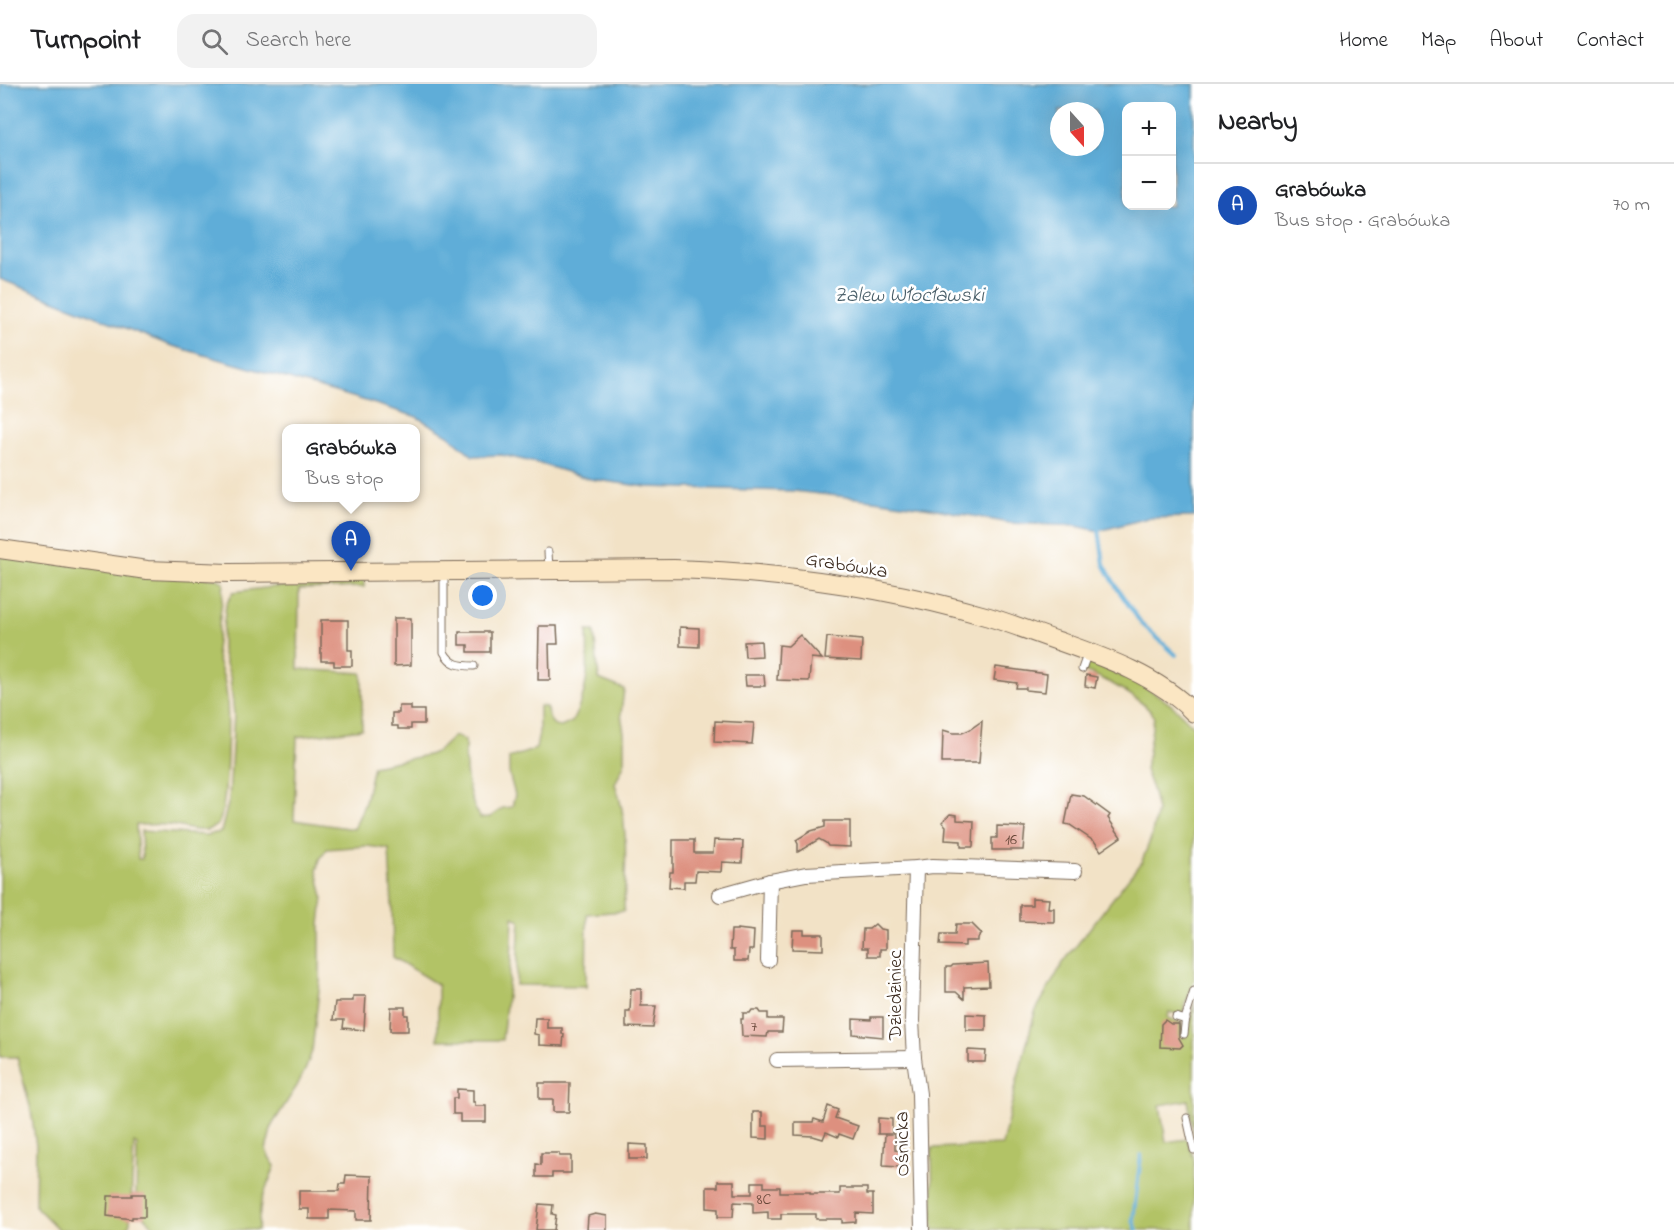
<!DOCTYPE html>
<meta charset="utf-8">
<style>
:root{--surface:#fff;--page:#f2f2f2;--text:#202124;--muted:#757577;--line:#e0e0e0;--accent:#ea580c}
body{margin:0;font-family:"Indie Flower",sans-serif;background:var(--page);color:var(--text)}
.controls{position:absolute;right:18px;top:18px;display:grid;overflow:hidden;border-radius:12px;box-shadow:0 6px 24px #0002}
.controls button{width:54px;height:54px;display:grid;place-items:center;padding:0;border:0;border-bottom:2px solid var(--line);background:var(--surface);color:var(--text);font:30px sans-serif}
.compass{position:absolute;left:1050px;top:18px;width:54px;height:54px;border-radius:50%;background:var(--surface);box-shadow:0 6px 24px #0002;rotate:159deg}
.you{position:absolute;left:483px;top:512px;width:21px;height:21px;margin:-15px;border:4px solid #fff;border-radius:50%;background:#1a73e8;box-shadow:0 0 0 9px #1a73e833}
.badge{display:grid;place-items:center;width:39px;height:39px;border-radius:50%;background:var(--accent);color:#fff;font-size:20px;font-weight:700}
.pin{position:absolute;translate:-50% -50px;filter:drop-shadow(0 2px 3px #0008)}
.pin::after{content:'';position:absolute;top:32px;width:21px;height:18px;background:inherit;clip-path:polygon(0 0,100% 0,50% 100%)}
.popup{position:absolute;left:282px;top:340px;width:138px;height:78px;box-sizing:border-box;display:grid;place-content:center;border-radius:12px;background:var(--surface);filter:drop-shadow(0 2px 4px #0005);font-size:20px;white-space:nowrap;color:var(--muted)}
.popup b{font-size:22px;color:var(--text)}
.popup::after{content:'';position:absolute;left:50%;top:100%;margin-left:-12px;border:12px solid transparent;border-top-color:var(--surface)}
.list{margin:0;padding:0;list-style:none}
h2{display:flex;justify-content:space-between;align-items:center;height:78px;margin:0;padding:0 24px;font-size:26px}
h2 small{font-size:20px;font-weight:400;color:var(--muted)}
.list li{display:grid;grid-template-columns:39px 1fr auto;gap:18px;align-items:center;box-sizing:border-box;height:84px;padding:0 24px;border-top:2px solid var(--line)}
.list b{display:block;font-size:22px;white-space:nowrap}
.list p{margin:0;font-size:20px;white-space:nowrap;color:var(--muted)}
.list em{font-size:20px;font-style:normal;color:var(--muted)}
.icon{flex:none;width:33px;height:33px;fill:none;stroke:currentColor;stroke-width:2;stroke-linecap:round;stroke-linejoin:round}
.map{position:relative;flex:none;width:1194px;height:1146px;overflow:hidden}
header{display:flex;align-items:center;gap:36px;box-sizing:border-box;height:84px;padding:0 30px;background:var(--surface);border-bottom:2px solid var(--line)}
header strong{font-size:28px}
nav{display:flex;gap:33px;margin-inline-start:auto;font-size:21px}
.search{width:420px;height:54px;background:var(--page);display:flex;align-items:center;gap:15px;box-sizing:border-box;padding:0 21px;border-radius:18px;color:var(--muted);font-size:22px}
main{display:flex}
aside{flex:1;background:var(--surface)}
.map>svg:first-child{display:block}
.green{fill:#b2c366;stroke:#767642;stroke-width:1.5}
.water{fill:#5eadd8;stroke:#4c6c7b;stroke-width:1.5;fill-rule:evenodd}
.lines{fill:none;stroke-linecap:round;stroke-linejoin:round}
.stream{stroke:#5eadd8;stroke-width:4}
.building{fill:#dd907f}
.lane-casing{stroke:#7b6a59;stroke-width:9}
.street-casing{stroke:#7b6a59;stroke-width:16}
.secondary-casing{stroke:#7b6a59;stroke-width:20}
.lane{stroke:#fff;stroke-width:7}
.street{stroke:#fff;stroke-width:14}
.secondary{stroke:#fbe6c3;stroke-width:18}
.labels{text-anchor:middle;stroke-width:5;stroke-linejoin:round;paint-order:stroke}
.number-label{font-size:16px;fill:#644436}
.street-label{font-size:20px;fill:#3b2a1e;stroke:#fff}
.water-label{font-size:21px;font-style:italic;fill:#495e68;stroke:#fff}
</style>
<header>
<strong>Turnpoint</strong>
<div class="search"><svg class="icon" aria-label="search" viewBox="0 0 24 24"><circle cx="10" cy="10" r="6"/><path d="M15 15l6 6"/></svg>Search here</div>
<nav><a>Home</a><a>Map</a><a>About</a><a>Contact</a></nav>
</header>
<main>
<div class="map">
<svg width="1194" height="1146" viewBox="0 0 1194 1146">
<rect width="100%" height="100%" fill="#fff"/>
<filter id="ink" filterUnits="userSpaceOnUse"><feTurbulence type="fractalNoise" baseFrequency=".0167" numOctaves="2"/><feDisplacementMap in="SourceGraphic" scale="12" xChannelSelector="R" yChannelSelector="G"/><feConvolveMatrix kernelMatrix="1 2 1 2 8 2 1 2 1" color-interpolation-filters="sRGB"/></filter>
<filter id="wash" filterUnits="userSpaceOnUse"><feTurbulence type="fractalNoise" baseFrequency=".008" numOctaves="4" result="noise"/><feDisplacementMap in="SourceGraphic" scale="24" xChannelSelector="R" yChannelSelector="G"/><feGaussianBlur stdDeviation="1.35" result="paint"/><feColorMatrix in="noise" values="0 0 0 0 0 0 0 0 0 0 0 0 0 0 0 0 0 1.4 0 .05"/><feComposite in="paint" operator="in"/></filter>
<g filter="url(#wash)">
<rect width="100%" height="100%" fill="#f2e2c6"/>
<!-- green -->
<g class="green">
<path d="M0,472L218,495L224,499L216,566C217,580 225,592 226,606C229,627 228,726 218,740C216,742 212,744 210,745C197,749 182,742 169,741C158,740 147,741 136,741L138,775H142L141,747L206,751L221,748L229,716L234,630L230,592L222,567V554L226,521L233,508L273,503L295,502L291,500L290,494H364V503L299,505L298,585L362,589V645L297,653L294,736L354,745L365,718L373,682L428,671L438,667L454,652L465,656C465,682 466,711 480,734L490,733L503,724L512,723L515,711L509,689V674L536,665L539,649V622L546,623L550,636L555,642L561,643L572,638C590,603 588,585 587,547H594L599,595L624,605L621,630L624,649V680L615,700C630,740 625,784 624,827L587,830L586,904L585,902L516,901L520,836L513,833L511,877L502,956H438V901L393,873L392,820L389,765L367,762L327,765L320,775L317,786L323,813L320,841V897L312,967L306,984L297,1002L272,1041L266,1066L269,1073L275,1082L261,1117L258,1146H157L136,1124L137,1061L134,1059L130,1138L128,1143L123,1146H59L35,1122L36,1062L31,1026L17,973H0Z"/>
<path d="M1088,578C1130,595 1164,608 1194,643V897L1183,928L1178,930L1169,928L1168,934L1180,938L1182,943L1181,952L1186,953L1194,918V1051L1188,1016L1160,1021L1166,1058L1187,1055L1194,1075V1146H933L932,1064L1002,1061L1017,997L1035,928L1063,879L1142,777L1151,754L1157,727L1153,708L1145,686L1154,633C1146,616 1103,594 1085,587Z"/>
</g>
<!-- water -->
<path class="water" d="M0,0H1194V433L1148,434L1099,447L1076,442L1009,439L931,424L874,416L793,407L647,403L590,395L541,380L502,371L473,372L448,351L417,333L356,314L169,261L0,195ZM1126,22H1172V122H1126ZM1059,27H1095V63H1059Z"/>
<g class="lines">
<!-- stream -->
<g class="stream">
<path d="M1099,447L1104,480L1117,504L1141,539L1176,571"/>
<path d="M1137,1146L1133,1136L1141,1071"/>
</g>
</g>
<g id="blocks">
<!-- building -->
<g class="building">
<path d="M394,534H411V581L394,582Z"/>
<path d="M321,536H348V566H352V582H334V577H321Z"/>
<path d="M539,542H557L558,560H549L550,596H538Z"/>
<path d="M680,543L699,544V563L680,562Z"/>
<path d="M459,548H490V568H468V561H459Z"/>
<path d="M800,551L822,575L811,574L809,597L777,596L779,561L788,562Z"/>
<path d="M827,553L862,556L861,577L825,575Z"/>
<path d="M761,557L762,572L745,573L744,558Z"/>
<path d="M996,583L1047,590L1045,608L1026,606V604H1016L1017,599L994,596Z"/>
<path d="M745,591H764L765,602H746Z"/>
<path d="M1086,591L1097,593L1095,604L1085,602Z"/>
<path d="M399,622H411V626H424V640H411V645H398V642H392V629H399Z"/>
<path d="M715,637L754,639L752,660L714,658Z"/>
<path d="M982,637L979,679H942L943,646L953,649H962L969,646Z"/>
<path d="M1071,710L1084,712L1110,731L1108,734L1121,753L1101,767L1095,758L1070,741L1065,740Z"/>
<path d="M950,730L957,731V736L974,737L973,763H961V757L945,756L946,742L942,738Z"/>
<path d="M825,737H850V763L828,762L826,759L819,755L798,768V760L796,756L811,747L825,743Z"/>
<path d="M997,742L1025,743L1023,766H992V754H997Z"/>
<path d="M673,756H694V769H713L714,756L743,757L742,779L722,778L721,788L696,787L695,797H684V804L669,803L670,788H673Z"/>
<path d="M1032,814L1049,815L1048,824H1054V838L1020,837V821H1032Z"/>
<path d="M875,840L880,845L886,846V865H880V872H868V864H862L863,845H869Z"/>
<path d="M956,840H972L982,850L978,854V857H965V862L940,861L941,850H955Z"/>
<path d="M737,845L754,847L753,866H749L748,877H734V866H730L731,846H737Z"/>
<path d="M793,846H804V850H823V866L792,865Z"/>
<path d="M988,879L989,902L964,903V915L956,908H946V883H951L953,881Z"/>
<path d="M631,905H641V922H656L653,944L626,943V927H630Z"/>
<path d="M353,912H366L364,946L343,944L344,936H333L335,918H339V917H353Z"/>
<path d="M391,923H405V931H408V947H390Z"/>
<path d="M752,926H759L761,929H768V935H783L782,948H768L767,953L742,952L741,935H743V929H750Z"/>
<path d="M966,930L986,931V946H966Z"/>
<path d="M871,933H883V953L853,950V935L871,936Z"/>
<path d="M535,934H547V944H562V950H564L563,962L539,961V951L534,950Z"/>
<path d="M1165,936L1171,940H1179V954L1183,961L1180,964L1160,963L1161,940Z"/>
<path d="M968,966L986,967L985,978H968Z"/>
<path d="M539,999H570L569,1028H553V1015H539Z"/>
<path d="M457,1005L473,1006V1018H475V1022H486V1038H460V1030H453V1014H457Z"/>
<path d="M828,1022L838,1026L835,1034L858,1042L853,1055L839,1050L838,1053L826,1048L823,1055L813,1052L795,1051V1038H813L814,1035L823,1038Z"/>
<path d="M753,1028H762V1042H768V1055L753,1054Z"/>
<path d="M878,1034L892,1035V1050H895V1066L901,1067L900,1083L883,1082L885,1050H891H878Z"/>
<path d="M629,1060L647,1061V1075H629Z"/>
<path d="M541,1069H559V1072H571V1089H552V1093H536V1080L541,1081Z"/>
<path d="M346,1091L372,1092L371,1136H356V1127L329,1126V1135H309V1125H299V1107H339L340,1100H345Z"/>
<path d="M718,1097H734V1110H752V1098H764V1103H780V1108H810V1110H840V1104H867V1110H873V1130L856,1129V1138L842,1139V1135H816V1130H781V1135H768V1128L753,1129V1119L734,1118L733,1133H718V1125L707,1124V1103H718Z"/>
<path d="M132,1110H145V1133H132V1135L107,1132L108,1112H132Z"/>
<path d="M539,1120L553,1121L552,1130L556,1131L554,1146H536Z"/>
<path d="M595,1130L607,1132V1146H587L588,1132Z"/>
</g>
</g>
</g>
<g filter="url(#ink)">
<use href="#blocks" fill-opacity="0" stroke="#7b6a59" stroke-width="1.5"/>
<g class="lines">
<!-- lane casing -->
<g class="lane-casing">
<g id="lane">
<path d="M548,468L549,484"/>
<path d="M444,489V568C451,581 460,582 474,582"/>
<path d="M1082,585L1088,568"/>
<path d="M1176,933L1186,936"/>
<path d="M1184,950L1186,932L1194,907"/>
<path d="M1187,1034L1194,1066"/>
</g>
</g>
<!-- street casing -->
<g class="street-casing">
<g id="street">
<path d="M916,784L912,936L914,974L919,1010L922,1146"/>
<path d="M720,811L770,797L806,790L916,784L933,782L1075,787"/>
<path d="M768,876L770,797"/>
<path d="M777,976L914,974"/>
</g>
</g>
<!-- secondary casing -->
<g class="secondary-casing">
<path id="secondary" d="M0,465L147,486L229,489L674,485C780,488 886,503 989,533C1012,540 1035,549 1058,557C1106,574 1158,592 1194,629"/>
</g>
<!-- lane -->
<use href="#lane" class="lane"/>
<!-- street -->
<use href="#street" class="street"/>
<!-- secondary -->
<use href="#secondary" class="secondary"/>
</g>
</g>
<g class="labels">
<!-- number labels -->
<g class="number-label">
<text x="1011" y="760">16</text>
<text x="754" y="947">7</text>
<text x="764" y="1120">8C</text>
</g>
<!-- street labels -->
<g class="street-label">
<text transform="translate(847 480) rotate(9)" y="7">Grabówka</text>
<text transform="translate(894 911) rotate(-90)" y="7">Dziedziniec</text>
<text transform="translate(901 1060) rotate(-91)" y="7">Ośnicka</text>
</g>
<!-- water labels -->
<g class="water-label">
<text x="909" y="217">Zalew Włocławski</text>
</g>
</g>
</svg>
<div class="controls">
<button>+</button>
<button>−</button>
</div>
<svg class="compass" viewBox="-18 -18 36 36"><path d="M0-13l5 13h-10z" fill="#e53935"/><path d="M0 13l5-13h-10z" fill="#757577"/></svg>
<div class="you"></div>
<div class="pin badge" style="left:351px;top:487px;background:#1a4fb4">A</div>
<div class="popup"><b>Grabówka</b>Bus stop</div>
</div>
<aside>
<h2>Nearby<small></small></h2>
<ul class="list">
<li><span class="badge" style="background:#1a4fb4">A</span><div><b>Grabówka</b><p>Bus stop · Grabówka</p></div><em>70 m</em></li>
</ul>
</aside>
</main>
